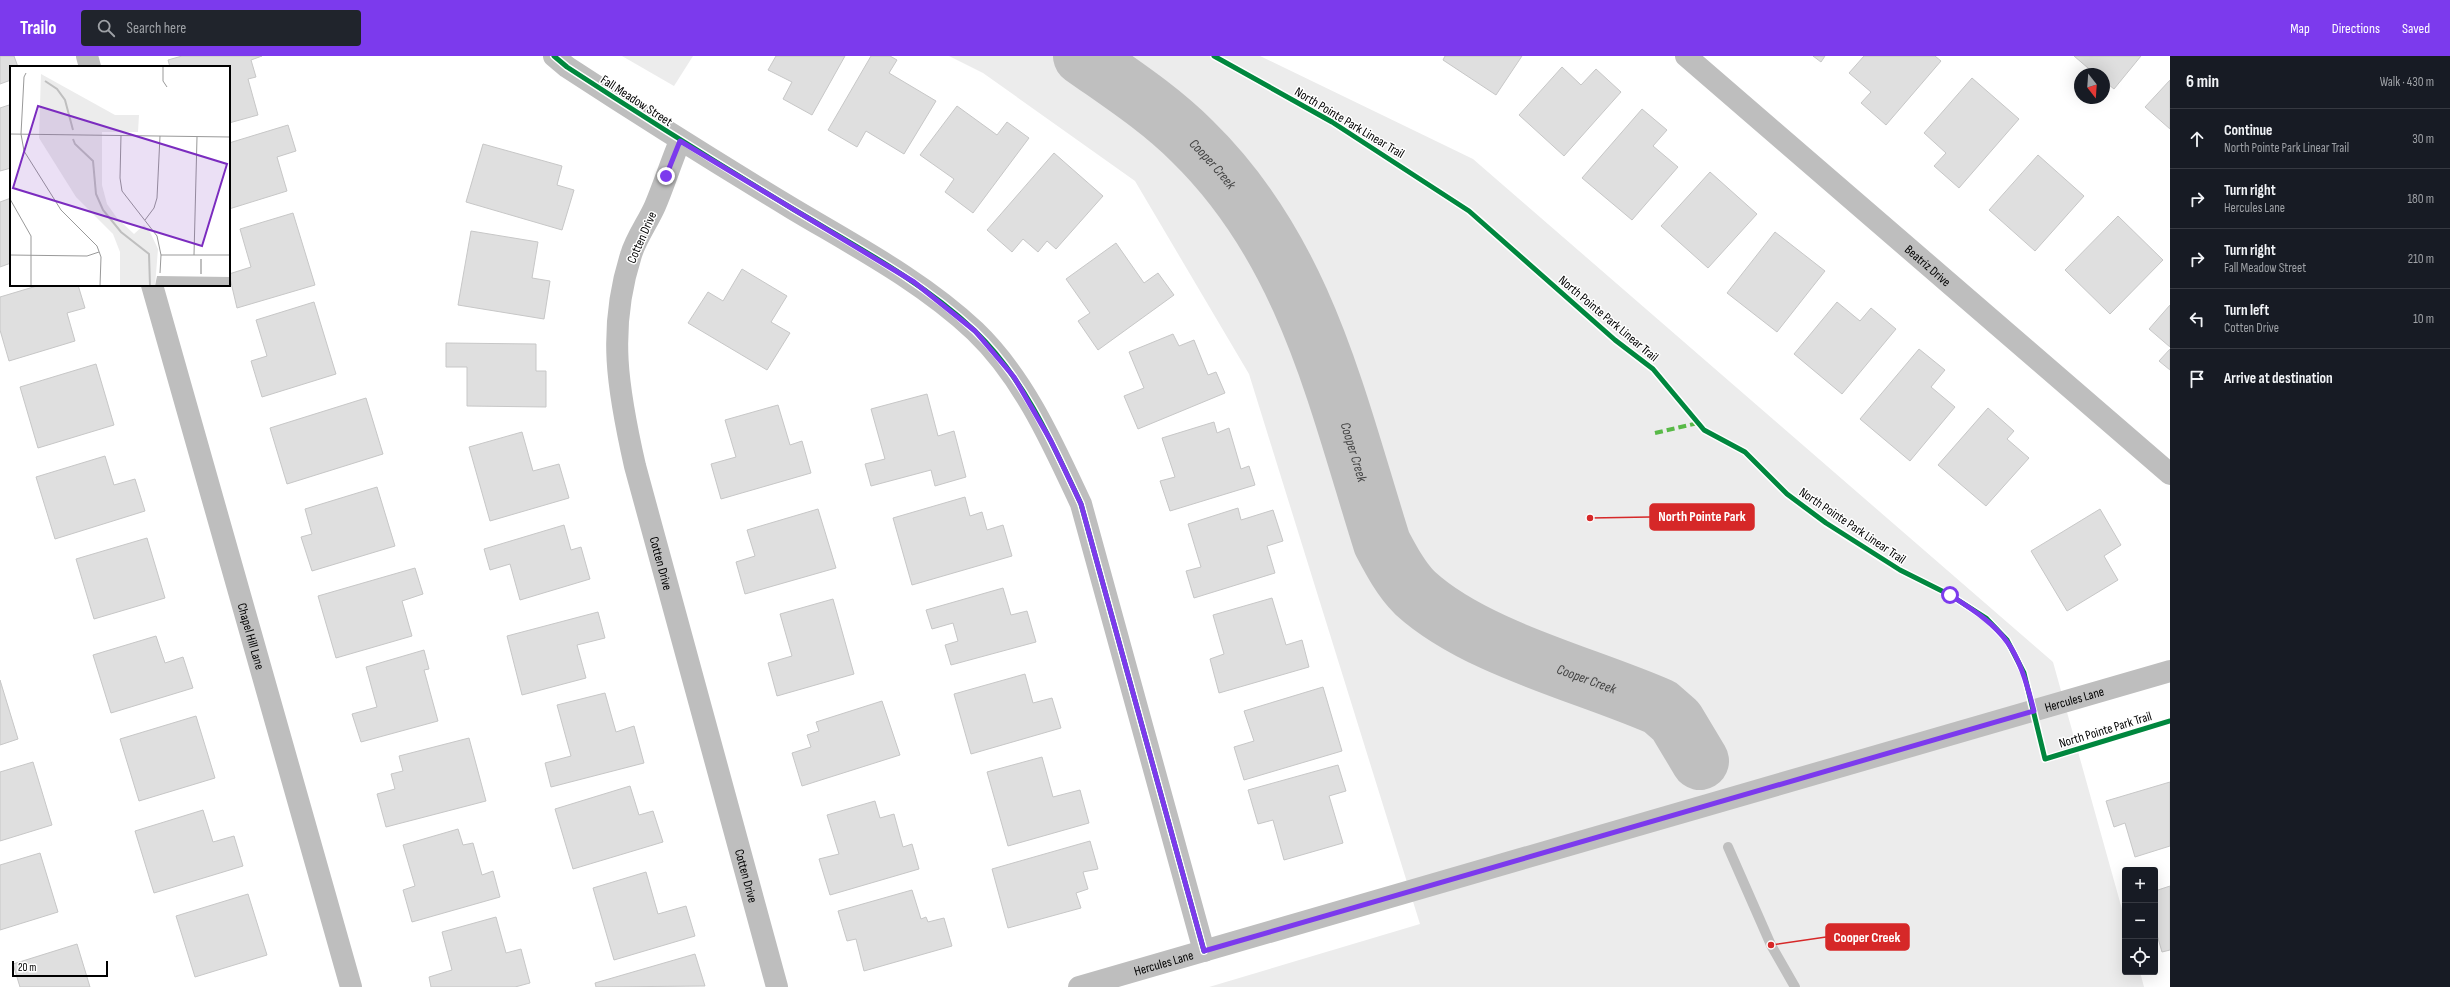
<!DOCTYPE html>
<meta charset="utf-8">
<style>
:root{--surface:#171b24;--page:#20242c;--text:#f1f3f6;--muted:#9ea1a6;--line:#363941;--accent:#7c3aed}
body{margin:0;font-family:"Sofia Sans Condensed",sans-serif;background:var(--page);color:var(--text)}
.controls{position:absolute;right:12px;bottom:12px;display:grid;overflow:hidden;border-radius:4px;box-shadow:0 4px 16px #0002}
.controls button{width:36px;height:36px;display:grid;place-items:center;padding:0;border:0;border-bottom:1px solid var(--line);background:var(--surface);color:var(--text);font:20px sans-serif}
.compass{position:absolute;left:2074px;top:12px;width:36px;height:36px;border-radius:50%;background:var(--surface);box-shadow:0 4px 16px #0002;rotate:163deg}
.scale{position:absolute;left:12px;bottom:10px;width:96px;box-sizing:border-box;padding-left:4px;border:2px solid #000;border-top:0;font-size:11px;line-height:14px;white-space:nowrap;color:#000;-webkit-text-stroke:3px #fff;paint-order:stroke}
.stop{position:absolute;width:12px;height:12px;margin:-9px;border:3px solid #7c3aed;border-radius:50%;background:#fff}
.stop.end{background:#7c3aed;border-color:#fff;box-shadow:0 1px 4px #0008}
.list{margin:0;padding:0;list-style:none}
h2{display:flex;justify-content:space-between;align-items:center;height:52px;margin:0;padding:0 16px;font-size:17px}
h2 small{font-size:13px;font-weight:400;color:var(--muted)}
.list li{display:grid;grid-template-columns:26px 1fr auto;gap:12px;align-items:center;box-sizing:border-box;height:60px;padding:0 16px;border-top:1px solid var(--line)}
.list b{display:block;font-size:15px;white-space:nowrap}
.list p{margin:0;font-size:13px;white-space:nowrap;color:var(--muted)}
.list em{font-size:13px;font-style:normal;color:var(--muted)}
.icon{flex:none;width:22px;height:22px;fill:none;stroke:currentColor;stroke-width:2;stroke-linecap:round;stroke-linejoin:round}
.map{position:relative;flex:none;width:2170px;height:931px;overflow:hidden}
header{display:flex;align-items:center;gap:24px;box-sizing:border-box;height:56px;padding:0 20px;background:var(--accent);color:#fff}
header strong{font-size:19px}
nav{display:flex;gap:22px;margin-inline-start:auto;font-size:14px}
.search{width:280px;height:36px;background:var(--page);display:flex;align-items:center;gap:10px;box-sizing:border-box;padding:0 14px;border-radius:4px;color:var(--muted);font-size:15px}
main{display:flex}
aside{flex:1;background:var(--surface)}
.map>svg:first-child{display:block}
.green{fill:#ececec}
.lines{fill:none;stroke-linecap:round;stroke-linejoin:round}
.stream{stroke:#bfbfbf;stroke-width:10}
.river{stroke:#bfbfbf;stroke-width:58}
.building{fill:#dfdfdf;stroke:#c7c7c7}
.minor{stroke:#bebebe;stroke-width:22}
.quiet{stroke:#58b947;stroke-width:4;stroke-dasharray:8 4;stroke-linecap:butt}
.cycleway-casing{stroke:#fff;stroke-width:8}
.cycleway{stroke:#00873e;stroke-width:5}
.route{stroke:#7c3aed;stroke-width:5}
.labels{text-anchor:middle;stroke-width:3;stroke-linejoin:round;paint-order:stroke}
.street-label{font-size:13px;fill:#000;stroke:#fff}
.water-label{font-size:14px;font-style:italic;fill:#444;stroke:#fff}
.inset-river{fill:none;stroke:#bfbfbf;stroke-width:2}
.inset-road{fill:none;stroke:#999;stroke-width:1}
.view{fill:#7b2cbf;fill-opacity:0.15;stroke:#7b2cbf;stroke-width:2}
.inset-edge{fill:none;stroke:#000;stroke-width:2}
.leader{fill:none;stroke:#d62828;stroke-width:1.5}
.callout-dot{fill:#d62828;stroke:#fff;stroke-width:1.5}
.callout{fill:#d62828;stroke:#d62828;stroke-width:1.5}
.callout-label{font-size:14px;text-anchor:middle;font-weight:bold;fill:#fff}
</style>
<header>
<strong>Trailo</strong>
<div class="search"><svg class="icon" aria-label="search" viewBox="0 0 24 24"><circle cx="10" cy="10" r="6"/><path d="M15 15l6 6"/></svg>Search here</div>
<nav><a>Map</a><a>Directions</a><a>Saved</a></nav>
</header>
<main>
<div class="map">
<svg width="2170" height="931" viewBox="0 0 2170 931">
<rect width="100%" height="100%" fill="#fff"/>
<!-- green -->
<g class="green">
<path d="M622,0H693L674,30Z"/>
<path d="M949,0H1260L1473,103L2053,606L2125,864V916H2140L2144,931H1209L1420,868L1249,318L1135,125L983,17Z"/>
</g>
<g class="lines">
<!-- stream -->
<path class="stream" d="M1728,791L1771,889L1795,931"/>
<!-- river -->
<path class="river" id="s1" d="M1082,0C1120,27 1159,52 1192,85C1305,195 1336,341 1382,487C1391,504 1401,523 1415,537C1475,592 1585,618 1660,651L1676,665L1700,705"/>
</g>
<!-- building -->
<g class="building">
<path d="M0,0H14L18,11H11V24L0,28Z"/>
<path d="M182,0H262L251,4L256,21L248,23L258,59L229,67V11H170L168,4Z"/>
<path d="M776,0H845L812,59L783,43L792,26L768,14Z"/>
<path d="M871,0H890L897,4L889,17L936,45L904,98L866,75L857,91L828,74Z"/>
<path d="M1445,0H1522L1496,39L1443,4Z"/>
<path d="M1813,0H1825L1821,6Z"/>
<path d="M1864,0H1935L1941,5L1886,69L1861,47L1871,36L1849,17Z"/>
<path d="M2074,0H2141L2114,33L2104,25V18H2095Z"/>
<path d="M1562,11L1581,29L1596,13L1621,36L1564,100L1519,59Z"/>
<path d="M1972,22L2019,63L1959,132L1934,110L1946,97L1924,77Z"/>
<path d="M2170,24V73L2145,51Z"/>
<path d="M9,49L11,55V112L0,115V52Z"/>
<path d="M957,50L997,79L1007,66L1029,82L973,157L945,136L954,123L920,99Z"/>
<path d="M1642,53L1667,74L1653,90L1678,111L1632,164L1582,122Z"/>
<path d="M288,69L296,95L277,101L287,135L229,153V87Z"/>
<path d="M483,88L562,110L557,129L574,134L562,174L466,146Z"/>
<path d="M1054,97L1103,140L1056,193L1047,185L1038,196L1023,183L1012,196L987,174Z"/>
<path d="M2038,99L2084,140L2035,195L1989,154Z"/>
<path d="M1710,116L1757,158L1708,212L1661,170Z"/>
<path d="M11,142V207L0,211V146Z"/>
<path d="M293,157L315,229L237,252L229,218L251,211L240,173Z"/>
<path d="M2118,160L2163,204L2110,258L2065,214Z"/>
<path d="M471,175L538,186L532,222L550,225L544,263L458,249Z"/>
<path d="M1775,176L1825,215L1777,276L1727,237Z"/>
<path d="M1116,187L1144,227L1158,217L1174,239L1098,294L1078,265L1090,257L1066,223Z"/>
<path d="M742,213L787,240L771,266L790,277L767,314L688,267L708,236L723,245Z"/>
<path d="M40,229H78L85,252L67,257L75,285L9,305L0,274V241Z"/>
<path d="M314,246L336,318L262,341L251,305L267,300L256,264Z"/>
<path d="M1837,246L1860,265L1871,252L1896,273L1842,338L1794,298Z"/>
<path d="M2170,249V291L2149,273Z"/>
<path d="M1173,278L1179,290L1194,284L1208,319L1216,316L1225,337L1138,373L1124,340L1144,332L1129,296Z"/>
<path d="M446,287L536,288V315H546V351L467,350V311H446Z"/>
<path d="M1919,293L1945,314L1931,331L1955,351L1910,405L1860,363Z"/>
<path d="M2170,293V314L2159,305Z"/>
<path d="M96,308L114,369L38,392L20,331Z"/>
<path d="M927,338L938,380L954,375L966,421L935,430L931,414L871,430L865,408L885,403L871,353Z"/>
<path d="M366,342L383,398L287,428L270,372Z"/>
<path d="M778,349L790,389L802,385L811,417L721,443L711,408L736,401L725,364Z"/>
<path d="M1988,352L2014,375L2007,383L2029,402L1986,450L1938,409Z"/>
<path d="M1214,366L1217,377L1229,372L1241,413L1249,410L1255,429L1170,455L1160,425L1175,421L1162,382Z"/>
<path d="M522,376L533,415L559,408L569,442L490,465L469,391Z"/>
<path d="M105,400L114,429L135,423L145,455L55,483L36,421Z"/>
<path d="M377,431L395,490L312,515L301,481L312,478L305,453Z"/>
<path d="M965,441L970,460L982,456L987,474L1003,469L1012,500L912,529L893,462Z"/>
<path d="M1238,452L1241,464L1273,454L1283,485L1267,490L1275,517L1194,542L1186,515L1201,511L1188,468Z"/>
<path d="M818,453L836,512L745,538L736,506L755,500L747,474Z"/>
<path d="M2100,453L2121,489L2104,500L2118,524L2067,555L2031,495Z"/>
<path d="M564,469L571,494L581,491L590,523L520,544L510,508L490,514L484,493Z"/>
<path d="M147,482L165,542L94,563L76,503Z"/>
<path d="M415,512L423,538L402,545L412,580L336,602L318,540Z"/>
<path d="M1003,532L1011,559L1027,555L1036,586L951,609L945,589L958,585L953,567L932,573L926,554Z"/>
<path d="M1272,542L1286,589L1302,584L1309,611L1219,637L1210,603L1224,598L1213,559Z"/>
<path d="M833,543L854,618L777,640L768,607L792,600L780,558Z"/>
<path d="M598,556L605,582L577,589L586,622L522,639L507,580Z"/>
<path d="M156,580L165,607L183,601L193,632L111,657L93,599Z"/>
<path d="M424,594L429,613L424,614L438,665L361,686L352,658L377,651L366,611Z"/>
<path d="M1025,618L1033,647L1052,642L1061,672L971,698L954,638Z"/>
<path d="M0,624L18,683L0,689Z"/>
<path d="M1323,631L1342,695L1244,724L1234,691L1254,685L1244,655Z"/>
<path d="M605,637L616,676L634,670L644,707L551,731L545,707L571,700L557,649Z"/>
<path d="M882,645L900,699L802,730L792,697L811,691L807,679L819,675L816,666Z"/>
<path d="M196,660L215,722L139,745L120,683Z"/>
<path d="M469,682L486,745L386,771L377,738L395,733L391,718L403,715L399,700Z"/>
<path d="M1042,701L1053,741L1080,734L1089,767L1008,790L987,716Z"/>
<path d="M33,706L52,769L0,785V716Z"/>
<path d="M1338,709L1346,735L1329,740L1343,787L1284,804L1273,764L1258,768L1248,734Z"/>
<path d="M2170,726V790L2135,801L2125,767L2114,771L2106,745Z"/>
<path d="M630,730L639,759L653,755L663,786L573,813L555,753Z"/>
<path d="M875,745L880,762L894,758L903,791L912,788L919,813L830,839L819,803L839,798L827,759Z"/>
<path d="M203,754L213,786L234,780L243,810L154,837L135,775Z"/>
<path d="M458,773L463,789L473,787L482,819L493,815L500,841L412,866L403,834L415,830L403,789Z"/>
<path d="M1090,785L1098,813L1083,816L1088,833L1076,837L1081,852L1008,872L992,813Z"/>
<path d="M40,797L58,856L0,874V809Z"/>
<path d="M646,816L658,858L686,850L695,880L614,904L593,832Z"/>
<path d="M2170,830V894L2162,896L2155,872V835Z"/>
<path d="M912,834L921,863L926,861L928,866L944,862L952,890L864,915L856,883L847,885L838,855Z"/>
<path d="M248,838L267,899L195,921L176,860Z"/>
<path d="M496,861L506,897L521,893L530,927L515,931H431L429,921L452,914L442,876Z"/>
<path d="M77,888L90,931H20L13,908Z"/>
<path d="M695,898L705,930L596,931L595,927Z"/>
</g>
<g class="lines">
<!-- minor -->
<g class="minor">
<path d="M87,0L90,11"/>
<path d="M554,0L567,11C642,60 717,107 793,153C855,190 922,225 975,275C1024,322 1053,388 1081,448L1204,895"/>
<path id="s2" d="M1686,0L2170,418"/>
<path id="s3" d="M680,85C671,106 664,129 655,150C648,166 636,182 631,199C607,274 618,335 635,410L777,931"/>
<path id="s4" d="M152,229L351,931"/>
<path id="s5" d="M1079,931L2170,615"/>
</g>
<!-- quiet -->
<path class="quiet" d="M1655,377L1698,367"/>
<!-- cycleway casing -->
<g class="cycleway-casing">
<g id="cycleway">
<path d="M554,0L567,11C642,60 717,107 793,153C855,190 922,225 975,275C1024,322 1053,388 1081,448L1204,895"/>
<path d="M1214,0L1332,66L1469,155L1615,284L1653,313L1704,374L1745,396L1787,438L1826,467L1900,514L1950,539L1986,562L2007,584L2024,617L2045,703L2170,665"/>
</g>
</g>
<!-- cycleway -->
<use href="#cycleway" class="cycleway"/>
</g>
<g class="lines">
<!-- route -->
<path class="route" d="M666,120L680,85L914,226L975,275L1014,321L1051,385L1081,448L1204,895L2034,655C2017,589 2007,575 1950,539"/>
</g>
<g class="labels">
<!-- street labels -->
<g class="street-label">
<text transform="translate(637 44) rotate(33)" y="5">Fall Meadow Street</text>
<text transform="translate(1350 66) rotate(31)" y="5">North Pointe Park Linear Trail</text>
<text transform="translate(641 181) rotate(-66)" y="5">Cotten Drive</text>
<text dy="5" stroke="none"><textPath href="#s2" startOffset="320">Beatriz Drive</textPath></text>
<text transform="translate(1609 262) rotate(40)" y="5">North Pointe Park Linear Trail</text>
<text transform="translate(1853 469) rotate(34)" y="5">North Pointe Park Linear Trail</text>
<text dy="5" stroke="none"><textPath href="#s3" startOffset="439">Cotten Drive</textPath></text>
<text dy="5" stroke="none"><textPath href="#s4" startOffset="365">Chapel Hill Lane</textPath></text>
<text dy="5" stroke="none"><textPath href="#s5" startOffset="1036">Hercules Lane</textPath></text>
<text transform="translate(2105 673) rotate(-17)" y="5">North Pointe Park Trail</text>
<text dy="5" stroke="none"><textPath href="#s3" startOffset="763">Cotten Drive</textPath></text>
<text dy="5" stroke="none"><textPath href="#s5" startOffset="88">Hercules Lane</textPath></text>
</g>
<!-- water labels -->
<g class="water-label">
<text dy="5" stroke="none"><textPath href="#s1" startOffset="170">Cooper Creek</textPath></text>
<text dy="5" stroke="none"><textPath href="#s1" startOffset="494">Cooper Creek</textPath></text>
<text dy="5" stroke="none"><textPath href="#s1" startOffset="842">Cooper Creek</textPath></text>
</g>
</g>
<!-- overview -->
<g transform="translate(10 10)">
<rect width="220" height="220" fill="#fff"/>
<path d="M31,8L105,49H129L128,66H92V119L97,138L107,152L124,168L134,159L140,166L148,183L145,220H110V186L103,168L66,131L29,72Z" fill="#ececec"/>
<path d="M147,210L220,211V220H145Z" fill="#bfbfbf"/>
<path class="inset-river" d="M35,15L47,23L55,34L63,64M63,73L65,78L83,95L86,128L93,144L111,166L139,188L140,220M191,208V193"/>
<path class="inset-road" d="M153,0V15L157,21M16,7L14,11L11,68L14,85L51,144L87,180L91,191L90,220M0,68L220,71M111,69L110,112L112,125L147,170L151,189L150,207M0,133L21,170V220M135,154L144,142L147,132L150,70M0,189L77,190L89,186M151,189H220M184,189L187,71"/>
<path class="view" d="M28,40L217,98L192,180L3,122Z"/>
<rect width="220" height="220" class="inset-edge"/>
</g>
<!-- callouts -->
<path class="leader" d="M1590 462L1650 461M1771 889L1826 881"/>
<g class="callout-dot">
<circle cx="1590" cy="462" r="4"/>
<circle cx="1771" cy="889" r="4"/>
</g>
<g class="callout">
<rect x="1650" y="448" width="104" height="26" rx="4"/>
<rect x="1826" y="868" width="83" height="26" rx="4"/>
</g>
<g class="callout-label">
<text x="1702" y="465">North Pointe Park</text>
<text x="1867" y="886">Cooper Creek</text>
</g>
</svg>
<div class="controls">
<button>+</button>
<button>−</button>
<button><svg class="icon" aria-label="locate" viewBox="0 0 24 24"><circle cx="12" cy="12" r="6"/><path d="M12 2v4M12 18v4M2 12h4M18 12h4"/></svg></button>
</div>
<svg class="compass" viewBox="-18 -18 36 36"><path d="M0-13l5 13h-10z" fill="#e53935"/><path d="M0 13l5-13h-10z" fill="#9ea1a6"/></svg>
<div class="scale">20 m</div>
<div class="stop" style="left:1950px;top:539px"></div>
<div class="stop end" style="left:666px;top:120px"></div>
</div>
<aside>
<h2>6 min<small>Walk · 430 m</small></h2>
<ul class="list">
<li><svg class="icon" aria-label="ahead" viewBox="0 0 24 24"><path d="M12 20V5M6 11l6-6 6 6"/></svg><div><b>Continue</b><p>North Pointe Park Linear Trail</p></div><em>30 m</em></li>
<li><svg class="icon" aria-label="right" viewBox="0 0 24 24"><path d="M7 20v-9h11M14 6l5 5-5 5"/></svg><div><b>Turn right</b><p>Hercules Lane</p></div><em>180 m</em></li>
<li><svg class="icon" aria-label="right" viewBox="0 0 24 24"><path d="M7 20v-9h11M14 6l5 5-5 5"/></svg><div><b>Turn right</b><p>Fall Meadow Street</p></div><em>210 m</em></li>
<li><svg class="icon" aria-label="left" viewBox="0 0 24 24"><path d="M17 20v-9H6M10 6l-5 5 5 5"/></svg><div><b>Turn left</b><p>Cotten Drive</p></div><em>10 m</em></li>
<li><svg class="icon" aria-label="arrive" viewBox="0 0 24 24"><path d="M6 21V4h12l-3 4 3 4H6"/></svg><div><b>Arrive at destination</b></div></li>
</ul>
</aside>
</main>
